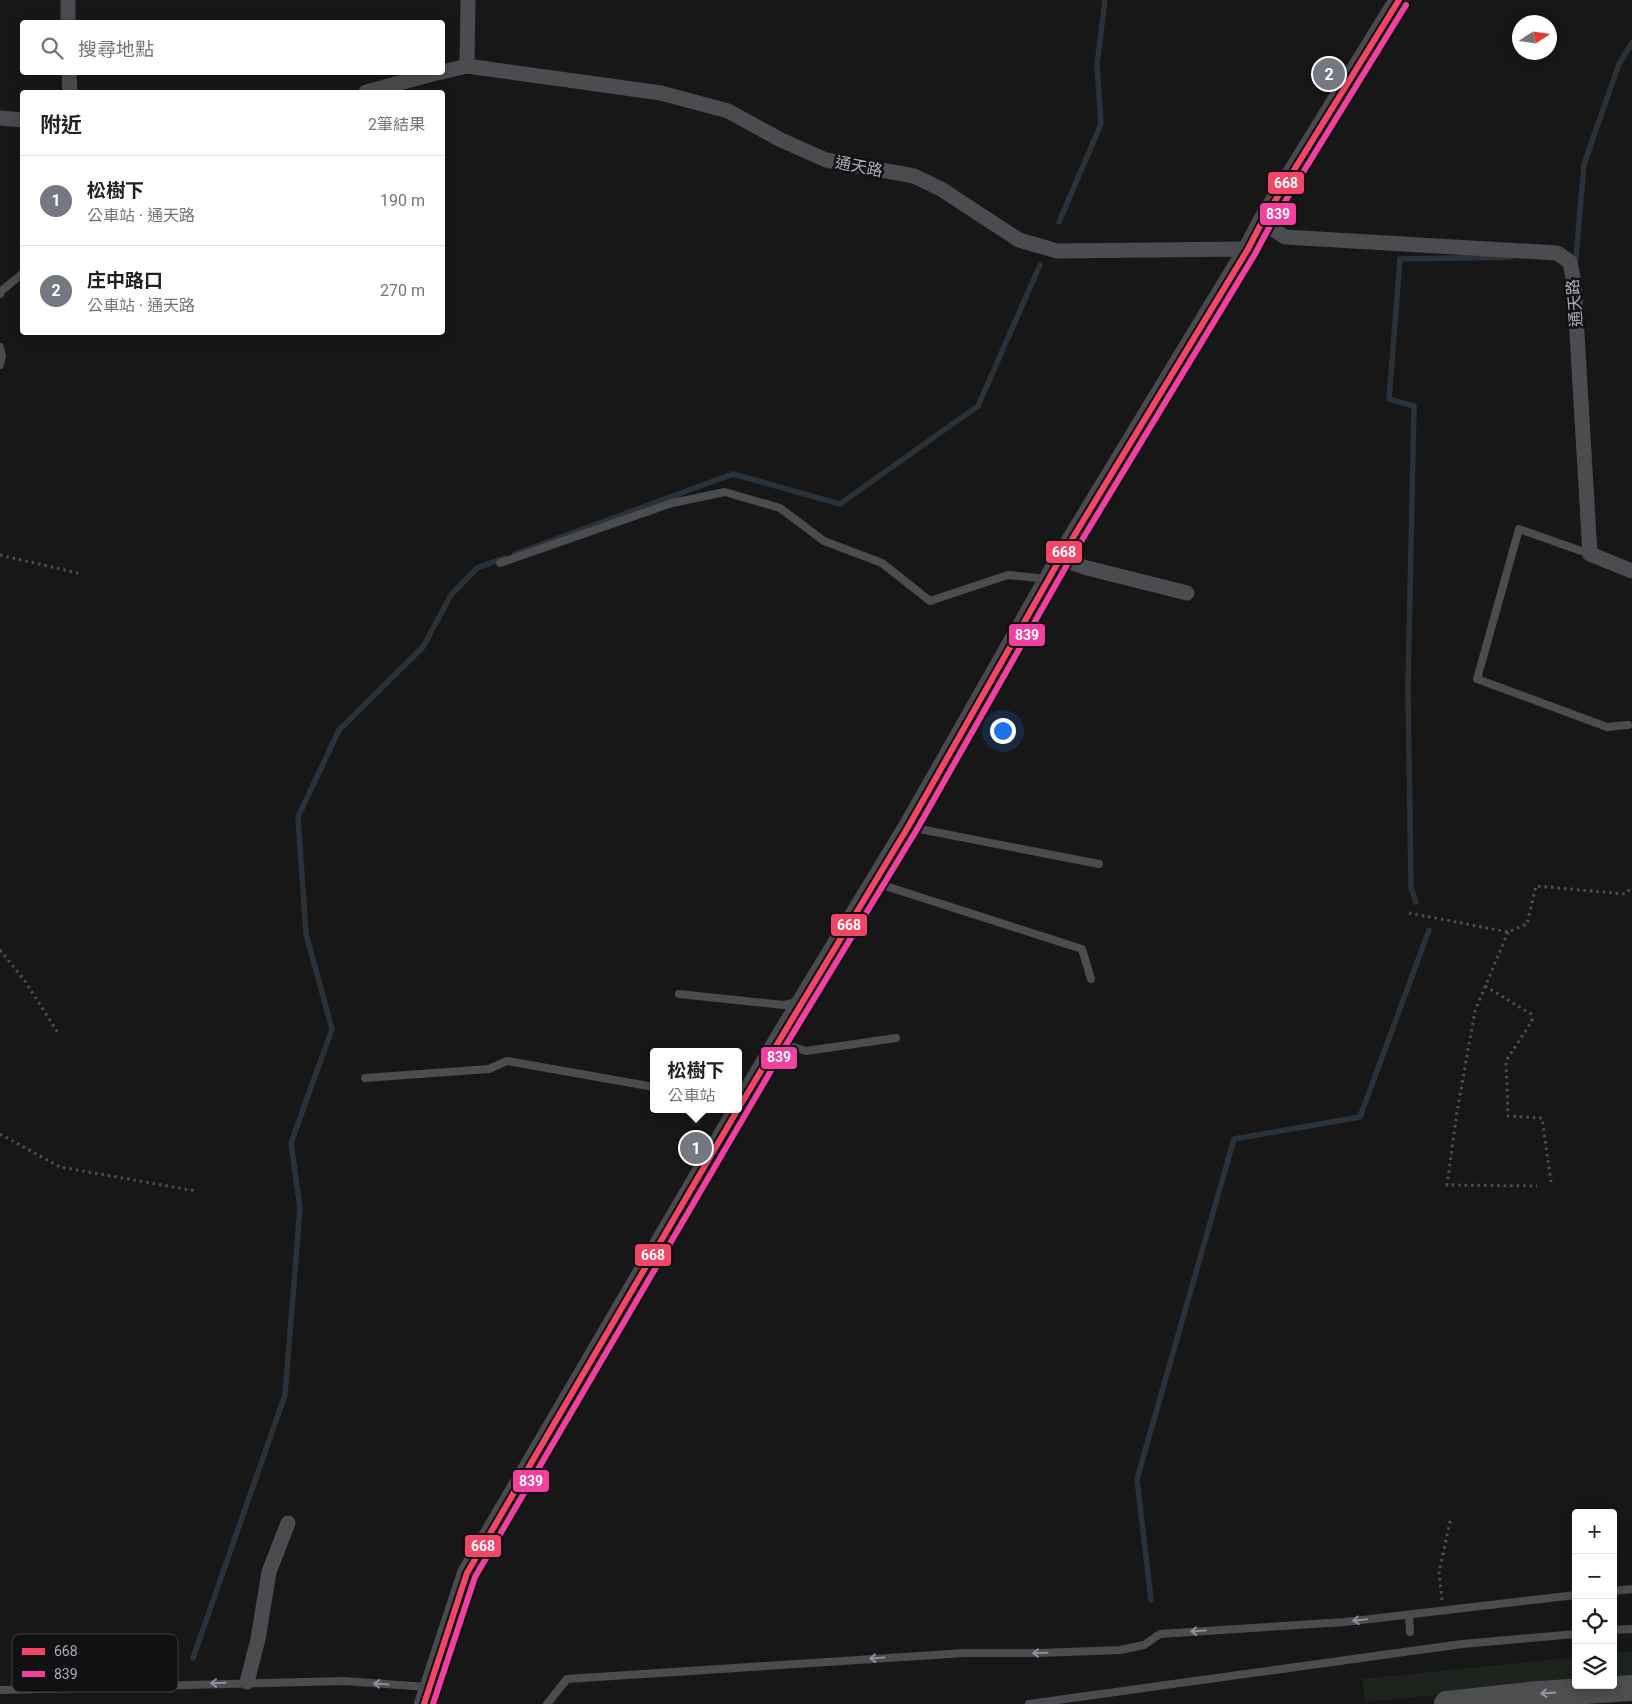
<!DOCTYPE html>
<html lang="zh-TW">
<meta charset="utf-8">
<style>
:root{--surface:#fff;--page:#f6f6f6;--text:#202124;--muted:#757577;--line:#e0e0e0;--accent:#757880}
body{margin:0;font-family:Roboto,"Noto Sans TC",sans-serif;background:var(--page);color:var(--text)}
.controls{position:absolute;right:15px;bottom:15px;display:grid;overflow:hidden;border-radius:5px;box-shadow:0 2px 12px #0003}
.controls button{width:45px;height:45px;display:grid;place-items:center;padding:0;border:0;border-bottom:1px solid var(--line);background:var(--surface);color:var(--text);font:25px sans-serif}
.compass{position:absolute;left:1512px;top:15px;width:45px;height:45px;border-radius:50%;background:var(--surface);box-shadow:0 2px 12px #0003;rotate:78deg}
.you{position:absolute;left:1002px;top:730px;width:18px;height:18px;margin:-12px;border:4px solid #fff;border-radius:50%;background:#1a73e8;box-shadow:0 0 0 8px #1a73e833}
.badge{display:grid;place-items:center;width:32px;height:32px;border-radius:50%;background:var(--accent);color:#fff;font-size:16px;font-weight:700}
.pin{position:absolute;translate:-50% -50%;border:2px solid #fff;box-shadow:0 1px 5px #0006}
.popup{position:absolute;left:650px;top:1048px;width:92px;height:65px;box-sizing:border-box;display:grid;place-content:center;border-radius:5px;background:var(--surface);filter:drop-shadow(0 1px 4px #0005);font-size:16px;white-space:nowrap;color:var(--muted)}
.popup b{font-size:19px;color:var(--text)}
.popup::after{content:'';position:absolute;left:50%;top:100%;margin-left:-10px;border:10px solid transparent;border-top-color:var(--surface)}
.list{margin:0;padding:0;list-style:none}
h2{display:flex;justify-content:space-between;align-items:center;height:65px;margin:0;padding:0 20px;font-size:21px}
h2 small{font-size:16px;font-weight:400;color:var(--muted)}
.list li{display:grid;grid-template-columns:32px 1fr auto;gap:15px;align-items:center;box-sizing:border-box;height:90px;padding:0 20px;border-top:1px solid var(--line)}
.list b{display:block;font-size:19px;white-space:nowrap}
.list p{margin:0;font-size:16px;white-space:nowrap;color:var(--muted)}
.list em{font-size:16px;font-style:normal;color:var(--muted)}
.icon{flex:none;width:28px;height:28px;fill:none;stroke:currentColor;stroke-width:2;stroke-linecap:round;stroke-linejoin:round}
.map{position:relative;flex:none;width:1632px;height:1704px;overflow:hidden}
.search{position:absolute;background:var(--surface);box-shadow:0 2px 12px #0003;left:20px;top:20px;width:425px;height:55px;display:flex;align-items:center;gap:12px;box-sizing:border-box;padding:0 18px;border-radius:5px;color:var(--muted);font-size:19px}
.panel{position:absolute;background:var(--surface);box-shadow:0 2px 12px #0003;left:20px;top:90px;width:425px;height:245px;border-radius:5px}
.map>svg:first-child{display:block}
.green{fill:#1d241e}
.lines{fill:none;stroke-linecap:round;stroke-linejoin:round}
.stream{stroke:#2a3239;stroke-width:5.5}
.path{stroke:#4d4e52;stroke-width:3;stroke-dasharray:2.5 4;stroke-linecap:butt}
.lane{stroke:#4b4c50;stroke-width:8}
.street{stroke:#4b4c50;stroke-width:15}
.secondary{stroke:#4a4a4e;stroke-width:20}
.highway{stroke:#4e4e51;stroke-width:26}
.bus-1-casing{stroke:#111113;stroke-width:10}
.bus-2-casing{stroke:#111113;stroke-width:10}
.bus-1{stroke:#f34667;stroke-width:6}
.bus-2{stroke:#f240a1;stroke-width:6}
.oneway{stroke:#8c9099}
.oneway2{stroke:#92959e}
.labels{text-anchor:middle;stroke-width:5;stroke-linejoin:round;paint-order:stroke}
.street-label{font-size:16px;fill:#a8adb8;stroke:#111113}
.key{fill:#111113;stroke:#3e4045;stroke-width:1}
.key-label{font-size:14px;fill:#a8adb8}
.line-badge{stroke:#111113;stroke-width:2}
.badge-label{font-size:14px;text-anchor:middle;font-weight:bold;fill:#fff}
</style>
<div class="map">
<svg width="1632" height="1704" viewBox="0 0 1632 1704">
<rect width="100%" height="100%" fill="#171717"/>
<!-- green -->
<g class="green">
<path d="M1632,1651V1675L1613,1677V1653Z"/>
<path d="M1576,1657V1681L1365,1702L1363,1679Z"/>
</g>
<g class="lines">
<!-- stream -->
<g class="stream">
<path d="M1059,222L1101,124L1097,65L1105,0"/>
<path d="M1576,257L1584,164L1619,64L1632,43"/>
<path d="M515,554L733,474L840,504L978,406L1040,265"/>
<path d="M1416,902L1411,888L1408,687L1414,406L1389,399L1400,259L1511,257"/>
<path d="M1151,1600L1137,1479L1234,1139L1360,1117L1429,930"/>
<path d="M193,1658L285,1395L300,1208L291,1143L332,1029L306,934L298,817L339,730L423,647L451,595L477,568L504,558"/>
</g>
<!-- path -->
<g class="path">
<path d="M0,555L82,574"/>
<path d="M1409,913L1508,932L1527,924L1536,886L1625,894L1632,887"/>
<path d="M1508,932L1475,1011L1457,1112L1447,1185L1537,1186"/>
<path d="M0,950L25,981L58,1033"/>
<path d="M1485,986L1531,1014L1532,1021L1506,1061L1508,1116L1542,1118L1551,1182"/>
<path d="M0,1134L60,1167L196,1191"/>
<path d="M1442,1600L1439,1572L1451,1517"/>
</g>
<!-- lane -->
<g class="lane">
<path d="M0,294V292L22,274"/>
<path d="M0,347L2,356L0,365"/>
<path d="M1590,554L1519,529L1477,679L1607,727L1628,725"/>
<path d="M500,563L672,503L725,492L780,508L824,541L882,563L930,601L1008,575L1046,579"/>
<path d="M909,827L1099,864"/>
<path d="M876,883L1082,949L1091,979"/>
<path d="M679,994L784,1005L797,1002"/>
<path d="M779,1042L806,1051L896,1038"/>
<path d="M365,1078L489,1069L507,1061L654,1087"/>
<path d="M1613,1591L1632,1589"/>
<path d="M1409,1615L1410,1632"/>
<path d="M1613,1630L1632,1629"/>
<path d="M0,1690L344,1681L427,1687"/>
<path d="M547,1704L567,1679L965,1653H1039L1120,1650L1144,1645L1160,1634L1345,1622L1576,1595"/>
<path d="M1029,1704L1462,1644L1576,1634"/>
</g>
<!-- street -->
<g class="street">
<path d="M68,0V22"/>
<path d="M467,66L468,0"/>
<path d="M69,72L70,92"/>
<path d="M442,72L467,66L661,93L728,111L781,140L826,160L914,176L941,189L1019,240L1057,251L1248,249"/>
<path d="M366,92L440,72"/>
<path d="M0,118L22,120"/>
<path d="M1262,222L1285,237L1557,253L1570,262L1574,283L1590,554L1632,571"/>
<path d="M1060,559L1087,568L1187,593"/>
<path d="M247,1682L258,1639L269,1572L288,1523"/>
</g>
<!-- secondary -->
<path class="secondary" d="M424,1704L467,1573L778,1041L908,827L1060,559L1248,249L1262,222L1399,0"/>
<!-- highway -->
<path class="highway" d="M1447,1704L1539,1694L1632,1688"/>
<!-- bus-1 casing -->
<g class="bus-1-casing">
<g id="bus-1">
<path d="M738,1109L908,827L1060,559L1248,249L1262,222L1399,0"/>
<path d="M424,1704L467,1573L738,1109"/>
</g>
</g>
<!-- bus-2 casing -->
<g class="bus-2-casing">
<path id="bus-2" d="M433,1704L475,1577L786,1045L916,831L1068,563L1255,254L1270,226L1406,5"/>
</g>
<!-- bus-1 -->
<use href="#bus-1" class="bus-1"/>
<!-- bus-2 -->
<use href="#bus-2" class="bus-2"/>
</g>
<!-- one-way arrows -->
<defs><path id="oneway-shaft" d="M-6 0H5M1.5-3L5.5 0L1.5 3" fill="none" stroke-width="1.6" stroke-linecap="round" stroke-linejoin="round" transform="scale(1.25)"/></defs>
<g class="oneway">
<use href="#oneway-shaft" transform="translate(1360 1620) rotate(174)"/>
<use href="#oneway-shaft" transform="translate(1198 1631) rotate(176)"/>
<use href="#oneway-shaft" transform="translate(1040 1653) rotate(179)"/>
<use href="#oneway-shaft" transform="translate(877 1658) rotate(176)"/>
<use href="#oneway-shaft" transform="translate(218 1683) rotate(178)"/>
<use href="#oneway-shaft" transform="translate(381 1684) rotate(-176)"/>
</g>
<use class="oneway2" href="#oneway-shaft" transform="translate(1548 1693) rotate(176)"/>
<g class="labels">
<!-- street labels -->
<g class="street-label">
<text transform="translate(859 166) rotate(11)" y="6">通天路</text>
<text transform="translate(1574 303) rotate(-95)" y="6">通天路</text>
</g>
</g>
<!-- legend -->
<rect x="12" y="1634" width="166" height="58" rx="8" class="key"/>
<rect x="22" y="1648" width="23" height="7" fill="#f34667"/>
<rect x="22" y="1671" width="23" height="6" fill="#f240a1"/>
<g class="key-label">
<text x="54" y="1656">668</text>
<text x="54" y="1679">839</text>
</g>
<g class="line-badge">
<rect x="1267" y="171" width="38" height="24" rx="5" fill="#f34667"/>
<rect x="1259" y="202" width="38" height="24" rx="5" fill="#f240a1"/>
<rect x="1045" y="540" width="38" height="24" rx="5" fill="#f34667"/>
<rect x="1008" y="623" width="38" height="24" rx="5" fill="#f240a1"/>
<rect x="830" y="913" width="38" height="24" rx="5" fill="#f34667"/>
<rect x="760" y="1046" width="38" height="24" rx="5" fill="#f240a1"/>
<rect x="634" y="1243" width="38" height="24" rx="5" fill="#f34667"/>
<rect x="512" y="1469" width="38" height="24" rx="5" fill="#f240a1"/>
<rect x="464" y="1534" width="38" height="24" rx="5" fill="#f34667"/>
</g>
<g class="badge-label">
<text x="1286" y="188">668</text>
<text x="1278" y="219">839</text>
<text x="1064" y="557">668</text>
<text x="1027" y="640">839</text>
<text x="849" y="930">668</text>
<text x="779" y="1062">839</text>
<text x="653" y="1260">668</text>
<text x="531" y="1486">839</text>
<text x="483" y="1551">668</text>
</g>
</svg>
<div class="controls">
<button>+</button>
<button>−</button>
<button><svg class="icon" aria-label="locate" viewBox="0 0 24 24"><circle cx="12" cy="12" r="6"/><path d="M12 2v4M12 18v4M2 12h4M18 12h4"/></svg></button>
<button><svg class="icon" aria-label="layers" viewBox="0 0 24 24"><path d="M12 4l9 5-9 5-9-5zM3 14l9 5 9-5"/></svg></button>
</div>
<svg class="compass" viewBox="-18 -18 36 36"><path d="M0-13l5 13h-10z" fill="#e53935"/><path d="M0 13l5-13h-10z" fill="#757577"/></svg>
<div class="you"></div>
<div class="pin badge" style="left:696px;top:1148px">1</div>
<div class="popup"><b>松樹下</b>公車站</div>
<div class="pin badge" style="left:1329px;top:74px">2</div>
<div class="search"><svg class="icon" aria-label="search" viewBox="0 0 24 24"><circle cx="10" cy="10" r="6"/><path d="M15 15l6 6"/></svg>搜尋地點</div>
<section class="panel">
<h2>附近<small>2筆結果</small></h2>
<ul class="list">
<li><span class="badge">1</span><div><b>松樹下</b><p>公車站 · 通天路</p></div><em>190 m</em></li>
<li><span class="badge">2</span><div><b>庄中路口</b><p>公車站 · 通天路</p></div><em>270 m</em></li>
</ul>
</section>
</div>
